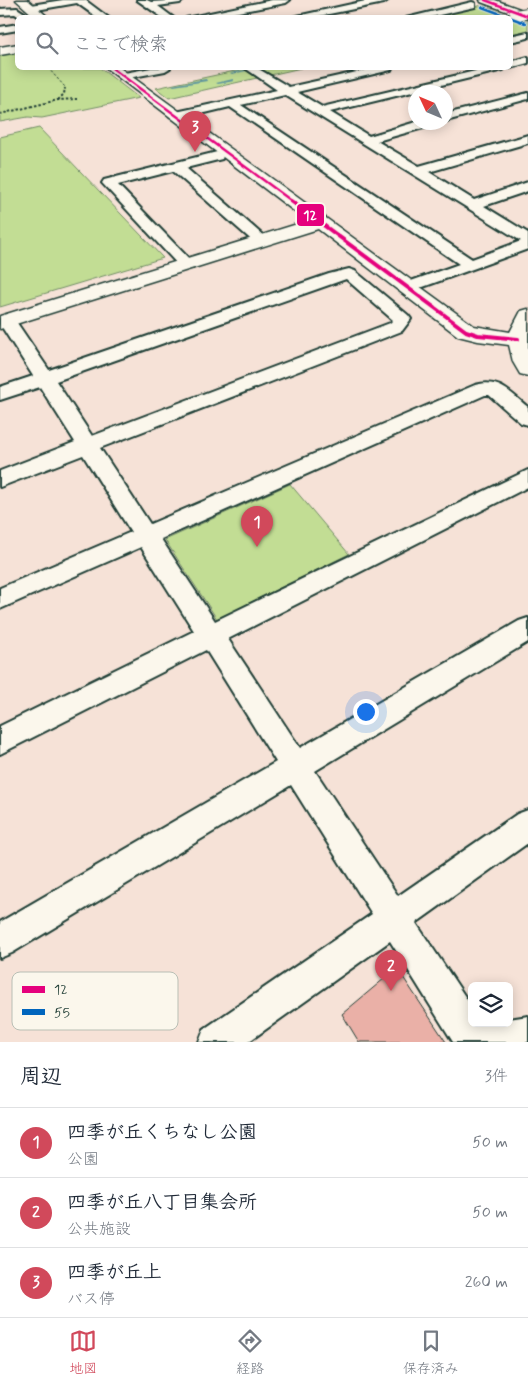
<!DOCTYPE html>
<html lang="ja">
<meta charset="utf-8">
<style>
:root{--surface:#fff;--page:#f6f6f7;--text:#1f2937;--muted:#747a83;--line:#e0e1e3;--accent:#d1495b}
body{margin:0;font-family:Mynerve,"Klee One",sans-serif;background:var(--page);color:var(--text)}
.controls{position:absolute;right:15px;bottom:15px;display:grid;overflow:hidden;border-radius:8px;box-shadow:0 2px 12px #0003}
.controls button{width:45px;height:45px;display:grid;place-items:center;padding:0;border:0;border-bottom:1px solid var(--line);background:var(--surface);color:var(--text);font:25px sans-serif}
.compass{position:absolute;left:408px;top:85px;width:45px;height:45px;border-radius:50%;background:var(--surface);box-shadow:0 2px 12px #0003;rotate:314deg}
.you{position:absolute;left:365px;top:711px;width:18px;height:18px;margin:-12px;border:4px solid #fff;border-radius:50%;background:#1a73e8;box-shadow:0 0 0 8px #1a73e833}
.badge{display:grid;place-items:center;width:32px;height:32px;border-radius:50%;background:var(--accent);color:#fff;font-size:16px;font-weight:700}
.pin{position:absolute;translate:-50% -41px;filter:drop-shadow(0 1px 2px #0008)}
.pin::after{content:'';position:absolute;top:26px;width:18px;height:15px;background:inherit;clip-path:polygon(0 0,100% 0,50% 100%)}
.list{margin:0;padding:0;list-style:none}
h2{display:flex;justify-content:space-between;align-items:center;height:65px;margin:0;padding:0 20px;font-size:21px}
h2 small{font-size:16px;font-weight:400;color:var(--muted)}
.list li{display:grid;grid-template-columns:32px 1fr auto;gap:15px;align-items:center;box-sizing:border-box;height:70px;padding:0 20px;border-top:1px solid var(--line)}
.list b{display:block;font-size:19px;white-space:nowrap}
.list p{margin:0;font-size:16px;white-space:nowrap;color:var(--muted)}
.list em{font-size:16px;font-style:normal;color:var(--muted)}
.icon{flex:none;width:28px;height:28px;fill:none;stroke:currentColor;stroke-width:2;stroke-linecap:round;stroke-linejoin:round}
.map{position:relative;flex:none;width:528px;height:1042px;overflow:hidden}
.search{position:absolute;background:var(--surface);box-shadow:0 2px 12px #0003;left:15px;right:15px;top:15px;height:55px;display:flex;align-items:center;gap:12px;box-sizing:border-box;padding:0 18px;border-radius:8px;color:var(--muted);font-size:19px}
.sheet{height:275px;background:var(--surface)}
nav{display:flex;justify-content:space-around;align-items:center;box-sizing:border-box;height:70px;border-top:1px solid var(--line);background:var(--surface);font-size:14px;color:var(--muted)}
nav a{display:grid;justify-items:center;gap:2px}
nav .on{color:var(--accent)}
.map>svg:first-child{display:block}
.green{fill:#c2dd94;stroke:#708d64}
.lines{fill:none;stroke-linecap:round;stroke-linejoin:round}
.stream{fill:#5e96a1;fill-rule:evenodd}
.building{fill:#eab0a7;stroke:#1f3d34}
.street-casing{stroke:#1f3d34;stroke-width:4}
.secondary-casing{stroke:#1f3d34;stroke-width:3}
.path-far1{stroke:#1f3d34;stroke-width:1;stroke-dasharray:2.5 2;stroke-linecap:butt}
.path{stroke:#1f3d34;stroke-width:2;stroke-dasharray:2.5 2;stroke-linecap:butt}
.street{fill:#fbf7ec;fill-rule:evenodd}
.secondary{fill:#fbf7ec;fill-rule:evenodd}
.street-bridge-casing{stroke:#1f3d34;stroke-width:12;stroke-linecap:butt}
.street-bridge{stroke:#fbf7ec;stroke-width:10}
.bus-1-far1-casing{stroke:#fbf7ec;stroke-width:4.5}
.bus-1-casing{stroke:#fbf7ec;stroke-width:6}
.bus-2-casing{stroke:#fbf7ec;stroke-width:4.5}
.bus-1-far1{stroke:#e5007d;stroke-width:2.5}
.bus-1{stroke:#e5007d;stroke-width:4}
.bus-2{stroke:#0065bd;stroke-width:2.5}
.key{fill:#fbf7ec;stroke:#b9bfb5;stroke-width:1}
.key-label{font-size:14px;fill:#1f3d34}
.line-badge{stroke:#fbf7ec;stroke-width:2}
.badge-label{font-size:14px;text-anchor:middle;font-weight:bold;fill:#fff}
</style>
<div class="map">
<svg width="528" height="1042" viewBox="0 0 528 1042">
<rect width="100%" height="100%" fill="#f6e2d7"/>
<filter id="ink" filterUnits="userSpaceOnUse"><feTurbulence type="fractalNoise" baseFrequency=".02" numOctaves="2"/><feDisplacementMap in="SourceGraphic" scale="10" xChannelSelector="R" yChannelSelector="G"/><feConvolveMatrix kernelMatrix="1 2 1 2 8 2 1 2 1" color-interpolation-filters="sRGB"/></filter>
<g filter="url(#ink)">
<!-- green -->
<g class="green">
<path d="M483,5L528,22V30L511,34L510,18H425Z"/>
<path d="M17,52L18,68H100L139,98L42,118L28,117L0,122V55Z"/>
<path d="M249,68H301L169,98L156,88Z"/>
<path d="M39,128L163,258L0,307V137Z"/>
<path d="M290,484L349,554L217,619L165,540Z"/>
</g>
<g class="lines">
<!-- stream -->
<g class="stream">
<path d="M256,68H261L232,74L230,73Z"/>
<path d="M206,79L207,81L174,86L172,85Z"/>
<path d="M233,79L234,81L218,84L216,83Z"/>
</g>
</g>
<!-- building -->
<path class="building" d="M397,968L446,1042H359L342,1014Z"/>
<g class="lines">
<!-- street casing -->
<g class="street-casing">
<g id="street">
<path d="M63,0H85L109,18H98L77,3L31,11L26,8L31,5Z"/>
<path d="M137,0H147L151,2L184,0L180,3L158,6L174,18H163Z"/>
<path d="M272,0H290L286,3L207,18H186Z"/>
<path d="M370,0H388L384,3L309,18H288Z"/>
<path d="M472,2L475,3V7L426,18H406Z"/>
<path d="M17,8L32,18H21L15,14L0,15V9Z"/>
<path d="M515,12L520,15L510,19V18H501Z"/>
<path d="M18,24V30L0,33V27Z"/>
<path d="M528,32V38L510,42V36Z"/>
<path d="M528,57V63L510,68H507H510V62Z"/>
<path d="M151,68H170L165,71L123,79L118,76L119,74Z"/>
<path d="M245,68H257L289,87L375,68H392L391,70L297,92L322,107L488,68H504L503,70L330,112L369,136L416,122H436L434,125L377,141L419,166L528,135V143L429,172L474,200L528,182V191L484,206L528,233V249L423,287H411L409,284L411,281L459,264L230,107L176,120L170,116L176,112L277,90ZM285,95L521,241L472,259L241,105Z"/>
<path d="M528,93V99L446,121V114Z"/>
<path d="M217,152L223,156L222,159L186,168L266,238L269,241L266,244H256L173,171L118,185L195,265L193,268H181L102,183L104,180Z"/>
<path d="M349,269L355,271L408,315L411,319L402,331L100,448L150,524L475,385C500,378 510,393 528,407V425L521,423L489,395H485L161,539L215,621L528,470V487L228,639L300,748L519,621L528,618V642L315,771L398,896L517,814L528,810V843L416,923L472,1007V1023H509V1019L528,1016V1042H453L390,941L248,1042H199L204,1029L372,914L291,785L12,953L0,958V922L276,762L206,650L0,754V726L194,631L141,547L0,609V588L131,532L83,455L0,487V471L75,442L40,387L0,400V387L33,376L0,324V319L7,316L13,317L49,370L329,274ZM346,279L393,320L390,323L92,436L56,381Z"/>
</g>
</g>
<!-- secondary casing -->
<g class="secondary-casing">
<g id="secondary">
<path d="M16,0H28L49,18H36Z"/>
<path d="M480,0H495L528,12V19L481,2Z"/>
<path d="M18,44V52L0,55V47Z"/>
<path d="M106,68H120L474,326L510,332L521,311L528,309V376L520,374L513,362L509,345L478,341L458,336L318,229L0,329V316L307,221Z"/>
</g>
</g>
<!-- path-far1 -->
<path class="path-far1" d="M48,68L65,87V90"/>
<!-- path -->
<g class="path">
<path d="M58,100L64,94L65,88"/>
<path d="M0,114L58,100L77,99"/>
</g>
<!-- street -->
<use href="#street" class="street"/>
<!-- secondary -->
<use href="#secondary" class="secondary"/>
<!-- street-bridge casing -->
<g class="street-bridge-casing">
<path id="street-bridge" d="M515,15L528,13"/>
</g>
<!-- street-bridge -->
<use href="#street-bridge" class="street-bridge"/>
<!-- bus-1-far1 casing -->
<g class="bus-1-far1-casing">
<g id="bus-1-far1">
<path d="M485,0L528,16"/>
<path d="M112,68L293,202"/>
</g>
</g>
<!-- bus-1 casing -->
<g class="bus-1-casing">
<path id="bus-1" d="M291,201L466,331L478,335L518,339"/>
</g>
<!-- bus-2 casing -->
<g class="bus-2-casing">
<path id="bus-2" d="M482,7L525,23"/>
</g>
<!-- bus-1-far1 -->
<use href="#bus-1-far1" class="bus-1-far1"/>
<!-- bus-1 -->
<use href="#bus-1" class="bus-1"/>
<!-- bus-2 -->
<use href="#bus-2" class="bus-2"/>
</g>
</g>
<!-- legend -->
<rect x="12" y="972" width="166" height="58" rx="8" class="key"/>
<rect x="22" y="986" width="23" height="7" fill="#e5007d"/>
<rect x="22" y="1009" width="23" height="6" fill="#0065bd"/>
<g class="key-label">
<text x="54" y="994">12</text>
<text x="54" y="1017">55</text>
</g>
<rect class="line-badge" x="296" y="203" width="29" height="24" rx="5" fill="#e5007d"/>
<g class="badge-label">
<text x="310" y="220">12</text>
</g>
</svg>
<div class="controls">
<button><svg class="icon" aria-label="layers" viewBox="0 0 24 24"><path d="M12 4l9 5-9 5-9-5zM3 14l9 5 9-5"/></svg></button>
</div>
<svg class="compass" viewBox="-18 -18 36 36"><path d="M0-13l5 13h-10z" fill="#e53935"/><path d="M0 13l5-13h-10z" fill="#747a83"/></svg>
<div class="you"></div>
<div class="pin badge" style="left:257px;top:547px">1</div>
<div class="pin badge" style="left:391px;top:991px">2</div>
<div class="pin badge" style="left:195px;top:152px">3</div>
<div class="search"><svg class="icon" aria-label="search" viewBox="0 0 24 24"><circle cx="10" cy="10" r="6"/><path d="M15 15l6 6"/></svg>ここで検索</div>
</div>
<section class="sheet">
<h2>周辺<small>3件</small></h2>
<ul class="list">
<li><span class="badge">1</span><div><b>四季が丘くちなし公園</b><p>公園</p></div><em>50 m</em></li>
<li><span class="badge">2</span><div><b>四季が丘八丁目集会所</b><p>公共施設</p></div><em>50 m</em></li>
<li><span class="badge">3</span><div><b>四季が丘上</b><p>バス停</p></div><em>260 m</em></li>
</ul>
</section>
<nav>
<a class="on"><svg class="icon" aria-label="map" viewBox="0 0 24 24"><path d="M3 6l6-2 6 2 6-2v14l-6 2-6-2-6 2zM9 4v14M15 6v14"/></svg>地図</a>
<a><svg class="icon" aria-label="directions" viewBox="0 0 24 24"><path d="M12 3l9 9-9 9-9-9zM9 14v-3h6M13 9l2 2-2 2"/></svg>経路</a>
<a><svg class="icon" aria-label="saved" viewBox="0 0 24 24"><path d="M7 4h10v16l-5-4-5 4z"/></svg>保存済み</a>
</nav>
